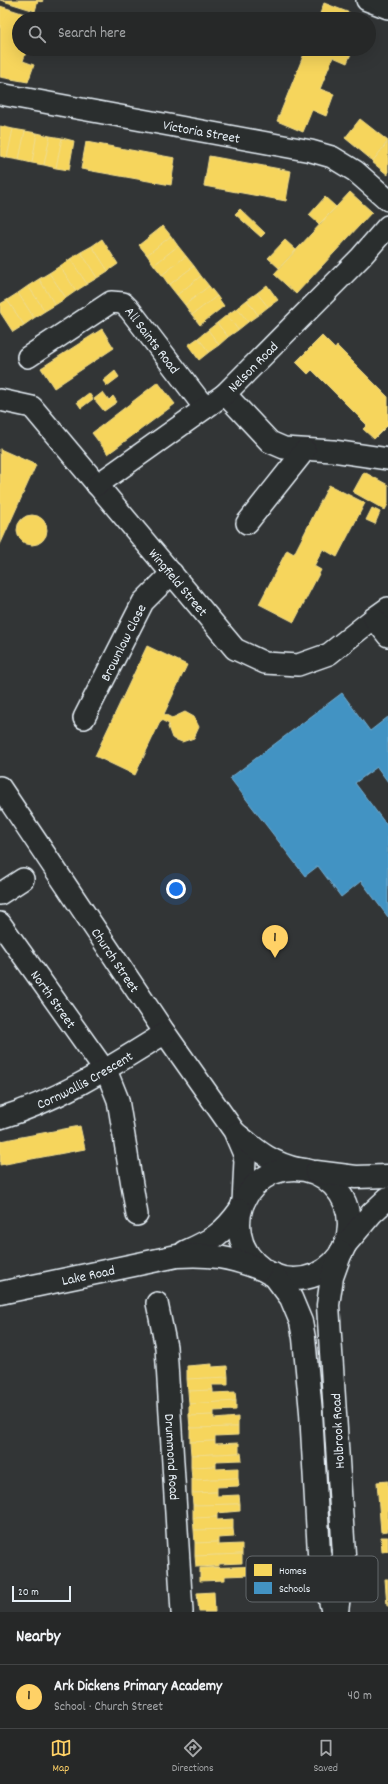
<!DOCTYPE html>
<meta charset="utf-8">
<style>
:root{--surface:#262828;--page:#323434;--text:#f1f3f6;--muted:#a4a6a8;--line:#424445;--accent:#ffd166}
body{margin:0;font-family:Dekko,sans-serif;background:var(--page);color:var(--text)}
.scale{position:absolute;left:12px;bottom:10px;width:59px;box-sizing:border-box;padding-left:4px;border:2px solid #e8f1f8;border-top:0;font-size:11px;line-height:14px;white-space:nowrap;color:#e8f1f8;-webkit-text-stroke:3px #2a2d2e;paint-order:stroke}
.you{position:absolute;left:176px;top:889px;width:14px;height:14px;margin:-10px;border:3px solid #fff;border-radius:50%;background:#1a73e8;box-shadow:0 0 0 6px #1a73e833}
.badge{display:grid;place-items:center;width:26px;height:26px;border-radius:50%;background:var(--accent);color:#111;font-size:13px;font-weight:700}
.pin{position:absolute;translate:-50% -33px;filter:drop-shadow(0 1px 2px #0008)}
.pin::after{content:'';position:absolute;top:21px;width:14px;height:12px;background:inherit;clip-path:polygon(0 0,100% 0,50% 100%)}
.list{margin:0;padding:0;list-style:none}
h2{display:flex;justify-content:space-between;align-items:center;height:52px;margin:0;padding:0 16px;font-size:17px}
h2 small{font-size:13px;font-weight:400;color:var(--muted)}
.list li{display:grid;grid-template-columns:26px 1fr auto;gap:12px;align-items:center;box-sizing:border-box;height:64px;padding:0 16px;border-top:1px solid var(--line)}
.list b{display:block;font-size:15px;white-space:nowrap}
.list p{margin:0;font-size:13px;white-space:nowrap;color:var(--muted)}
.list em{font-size:13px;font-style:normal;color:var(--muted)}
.icon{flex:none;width:22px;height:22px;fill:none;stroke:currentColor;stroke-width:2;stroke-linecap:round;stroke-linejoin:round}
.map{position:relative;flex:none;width:388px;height:1612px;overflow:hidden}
.search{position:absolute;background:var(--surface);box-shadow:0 4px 16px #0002;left:12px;right:12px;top:12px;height:44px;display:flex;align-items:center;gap:10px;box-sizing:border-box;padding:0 14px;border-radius:22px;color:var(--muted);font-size:15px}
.sheet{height:116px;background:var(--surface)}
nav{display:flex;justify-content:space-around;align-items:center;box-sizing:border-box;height:56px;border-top:1px solid var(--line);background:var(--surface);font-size:11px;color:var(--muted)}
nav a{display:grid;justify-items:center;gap:2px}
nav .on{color:var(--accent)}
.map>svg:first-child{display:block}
.homes{fill:#f6d55c;stroke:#f2dd8b}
.schools{fill:#4393c3;stroke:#74afd3}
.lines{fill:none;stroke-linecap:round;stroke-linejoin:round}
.minor-casing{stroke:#e8f1f8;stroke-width:24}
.major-casing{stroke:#e8f1f8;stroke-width:25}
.minor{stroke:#2a2d2e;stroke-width:21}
.major{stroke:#2a2d2e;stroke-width:22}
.labels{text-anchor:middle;stroke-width:4;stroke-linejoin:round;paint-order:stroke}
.street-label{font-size:14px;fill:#e8f1f8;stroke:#2a2d2e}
.key{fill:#2a2d2e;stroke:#63686b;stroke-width:1}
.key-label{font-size:11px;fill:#e8f1f8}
</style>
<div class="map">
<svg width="388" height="1612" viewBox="0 0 388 1612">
<rect width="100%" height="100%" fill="#323536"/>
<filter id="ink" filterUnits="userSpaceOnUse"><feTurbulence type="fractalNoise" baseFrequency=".025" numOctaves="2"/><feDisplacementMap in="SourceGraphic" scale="8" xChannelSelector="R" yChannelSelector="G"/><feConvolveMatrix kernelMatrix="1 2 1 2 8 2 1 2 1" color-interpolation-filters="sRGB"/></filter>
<g filter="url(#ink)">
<!-- homes -->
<g class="homes">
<path d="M0,0H43L42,2L38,1L35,11Z"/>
<path d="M324,3L350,13L348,19H318Z"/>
<path d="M0,6L25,14L24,17L29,19H19V49H27L23,61L34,65L28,82L0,77Z"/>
<path d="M306,49H353L347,63L333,57L320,89L334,94L326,116L312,110L303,132L277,121Z"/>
<path d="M360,119L388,141L373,161L345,138Z"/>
<path d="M0,126L13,129L7,158L0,156Z"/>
<path d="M13,129L25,131L19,160L7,158Z"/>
<path d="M25,131L37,133L32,163L19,160Z"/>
<path d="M37,133L50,136L44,165L32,163Z"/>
<path d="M50,136L62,138L56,168L44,165Z"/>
<path d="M62,138L74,141L69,170L56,168Z"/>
<path d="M86,142L175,158L171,185L81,169Z"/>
<path d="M388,142V175L372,162Z"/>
<path d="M209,156L291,171L286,201L204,186Z"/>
<path d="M350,192L372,212L296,294L274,274Z"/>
<path d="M325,197L336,207L319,224L309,215Z"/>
<path d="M240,209L265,233L261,237L235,214Z"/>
<path d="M163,226L171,236L147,255L139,245Z"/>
<path d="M171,236L178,246L154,265L147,255Z"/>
<path d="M102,239L118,264L108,271L92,246Z"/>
<path d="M285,240L296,250L279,268L268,258Z"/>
<path d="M92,246L108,271L97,278L81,252Z"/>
<path d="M178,246L186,256L162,275L154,265Z"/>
<path d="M81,252L97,278L87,284L70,259Z"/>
<path d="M186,256L194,266L169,285L162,275Z"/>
<path d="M70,259L87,284L76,291L60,266Z"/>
<path d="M60,266L76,291L66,298L49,273Z"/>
<path d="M194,266L201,276L177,295L169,285Z"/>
<path d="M49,273L66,298L55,305L39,279Z"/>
<path d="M201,276L209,286L185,305L177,295Z"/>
<path d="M39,279L55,305L45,311L28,286Z"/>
<path d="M267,285L278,300L268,307L257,293Z"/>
<path d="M28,286L45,311L34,318L18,293Z"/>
<path d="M209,286L217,296L192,315L185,305Z"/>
<path d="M18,293L34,318L24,325L7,300Z"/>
<path d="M257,293L268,307L258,315L247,300Z"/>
<path d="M217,296L224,306L200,325L192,315Z"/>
<path d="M7,300L24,325L13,332L0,312V304Z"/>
<path d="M247,300L258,315L248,322L237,308Z"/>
<path d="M237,308L248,322L238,330L227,315Z"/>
<path d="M227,315L238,330L228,337L217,323Z"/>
<path d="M217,323L228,337L219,345L208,330Z"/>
<path d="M102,329L114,348L54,388L41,368Z"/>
<path d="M208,330L219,345L209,352L198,338Z"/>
<path d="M322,336L335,349L337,346L388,397V425L374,439L363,429L367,425L312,370L308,374L296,362Z"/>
<path d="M198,338L209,352L199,360L188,345Z"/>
<path d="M115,371L119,377L107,386L103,381Z"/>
<path d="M158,382L175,404L108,454L92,433Z"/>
<path d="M103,392L109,400L113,396L117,402L104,411L94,399Z"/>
<path d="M89,393L93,399L81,408L77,402Z"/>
<path d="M0,449L36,465L0,545Z"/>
<path d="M364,472L388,485V504L385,510L353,492Z"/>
<path d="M329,485L365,503L337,557L323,549L314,566L321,570L294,622L259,604L287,550L294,554Z"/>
<path d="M372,508L380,512L375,524L366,520Z"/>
<circle cx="32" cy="530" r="15"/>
<path d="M147,646L187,665L164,714L172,718L185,712L194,717L199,727L194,738L182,742L172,738L168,727L169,724L161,720L135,775L95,756Z"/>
<path d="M80,1126L85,1149L0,1165V1141Z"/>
<path d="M212,1364V1367L227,1366L228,1377L187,1379V1366Z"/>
<path d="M228,1377V1385H212L213,1390L188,1391L187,1379Z"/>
<path d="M213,1390V1393L235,1392L236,1401L189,1404L188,1391Z"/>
<path d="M236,1401V1410L214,1411V1415L189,1416V1404Z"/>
<path d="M214,1415V1419L238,1417V1427L190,1428L189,1416Z"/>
<path d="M238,1427V1435L215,1436V1441L190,1442V1428Z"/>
<path d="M215,1441V1444L239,1443V1453L191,1455L190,1442Z"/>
<path d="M241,1453L242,1460L216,1461V1466L191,1467V1455Z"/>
<path d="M216,1466V1469L238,1468V1478L192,1480L191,1467Z"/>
<path d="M238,1478L239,1486L217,1487V1492L192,1493V1480Z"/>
<path d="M388,1481V1531L381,1532L377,1482Z"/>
<path d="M217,1492V1496L239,1495L240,1504L193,1505L192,1493Z"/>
<path d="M240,1504V1511L217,1513V1517L193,1518V1505Z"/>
<path d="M217,1517V1520L233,1519V1529L194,1530L193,1518Z"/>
<path d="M233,1529L234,1537L218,1538V1542L195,1543L194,1530Z"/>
<path d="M381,1537H388V1551L382,1552Z"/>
<path d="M218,1542V1545L242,1544V1554L195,1556V1543Z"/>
<path d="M242,1554V1563L219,1564V1566L196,1567L195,1556Z"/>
<path d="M265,1566L266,1589L251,1590V1575L225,1576V1580L200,1581V1568Z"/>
<path d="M385,1579H388V1606H387Z"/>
<path d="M214,1592L215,1612H199L197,1593Z"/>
</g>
<!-- schools -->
<path class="schools" d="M342,693L370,731L388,717V782L377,767L355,783L388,827V917L361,881L341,897L318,866L305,876L230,778Z"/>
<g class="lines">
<!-- minor casing -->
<g class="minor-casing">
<g id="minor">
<path d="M367,0L388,8"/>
<path id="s1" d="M0,94L311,151L332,157L355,171L388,200"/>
<path id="s2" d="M28,357L111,302L123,303L130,310L205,408"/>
<path d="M225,394L270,442L284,448L333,451L388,459"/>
<path id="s3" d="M0,400L32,407L235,649L265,663L298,665L329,654L374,618L388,608"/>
<path id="s4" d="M97,485L225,394L361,257L388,226"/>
<path d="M247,523L305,450"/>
<path d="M374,618L388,636"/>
<path id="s5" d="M84,718L143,602L172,573"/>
<path id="s6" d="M0,787L165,1033L234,1131L243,1152L245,1160L243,1203"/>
<path d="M0,894L23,879"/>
<path id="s7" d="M0,923L108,1075L118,1100L137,1215"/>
<path id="s8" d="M0,1118C60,1100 112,1066 165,1033"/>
<path d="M236,1133C258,1151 270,1162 299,1169"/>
<path id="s9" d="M157,1303L166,1347L182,1612"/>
</g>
</g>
<!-- major casing -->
<g class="major-casing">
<g id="major">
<circle cx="294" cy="1224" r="55"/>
<path d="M316,1172L356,1177L388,1176"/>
<path d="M344,1246L372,1213L388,1198"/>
<path d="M185,1252C212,1240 223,1234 240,1210"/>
<path d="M273,1274L291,1298L301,1322L304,1338L311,1412L319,1553L332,1609"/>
<path id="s10" d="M0,1293L177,1256C211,1254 229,1257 261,1269"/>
<path d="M337,1612L344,1554L328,1305L332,1277L341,1252"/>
</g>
</g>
<!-- minor -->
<use href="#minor" class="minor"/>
<!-- major -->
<use href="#major" class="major"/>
</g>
</g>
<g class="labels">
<!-- street labels -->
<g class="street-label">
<text dy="5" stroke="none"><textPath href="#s1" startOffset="205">Victoria Street</textPath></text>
<text dy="5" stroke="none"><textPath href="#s2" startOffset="159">All Saints Road</textPath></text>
<text dy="5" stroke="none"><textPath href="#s4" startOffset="196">Nelson Road</textPath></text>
<text dy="5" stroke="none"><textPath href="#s3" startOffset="261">Wingfield Street</textPath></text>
<text dy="5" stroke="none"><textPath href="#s5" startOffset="85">Brownlow Close</textPath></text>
<text dy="5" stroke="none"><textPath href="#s6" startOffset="208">Church Street</textPath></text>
<text dy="5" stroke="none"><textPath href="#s7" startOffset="93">North Street</textPath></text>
<text dy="5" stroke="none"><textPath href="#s8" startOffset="93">Cornwallis Crescent</textPath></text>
<text dy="5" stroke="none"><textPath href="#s10" startOffset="90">Lake Road</textPath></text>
<text transform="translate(337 1431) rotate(-93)" y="5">Holbrook Road</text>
<text dy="5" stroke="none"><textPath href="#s9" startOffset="155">Drummond Road</textPath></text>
</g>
</g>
<!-- legend -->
<rect x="246" y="1556" width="132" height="46" rx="6" class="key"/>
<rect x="254" y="1564" width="18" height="12" fill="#f6d55c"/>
<rect x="254" y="1582" width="18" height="12" fill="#4393c3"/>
<g class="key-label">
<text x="279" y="1574">Homes</text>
<text x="279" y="1592">Schools</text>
</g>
</svg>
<div class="scale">20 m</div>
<div class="you"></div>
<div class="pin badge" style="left:275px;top:958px">1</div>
<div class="search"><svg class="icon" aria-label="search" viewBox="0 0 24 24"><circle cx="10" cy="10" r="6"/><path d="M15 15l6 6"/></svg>Search here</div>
</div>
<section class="sheet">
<h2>Nearby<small></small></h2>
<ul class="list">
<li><span class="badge">1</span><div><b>Ark Dickens Primary Academy</b><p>School · Church Street</p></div><em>40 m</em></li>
</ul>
</section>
<nav>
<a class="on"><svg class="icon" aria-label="map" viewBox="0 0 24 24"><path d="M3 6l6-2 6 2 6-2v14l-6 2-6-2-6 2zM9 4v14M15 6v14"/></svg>Map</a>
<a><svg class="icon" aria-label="directions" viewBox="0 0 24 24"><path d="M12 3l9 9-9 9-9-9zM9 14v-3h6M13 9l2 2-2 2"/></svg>Directions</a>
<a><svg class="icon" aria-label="saved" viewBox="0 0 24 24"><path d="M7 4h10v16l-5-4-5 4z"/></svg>Saved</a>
</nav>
